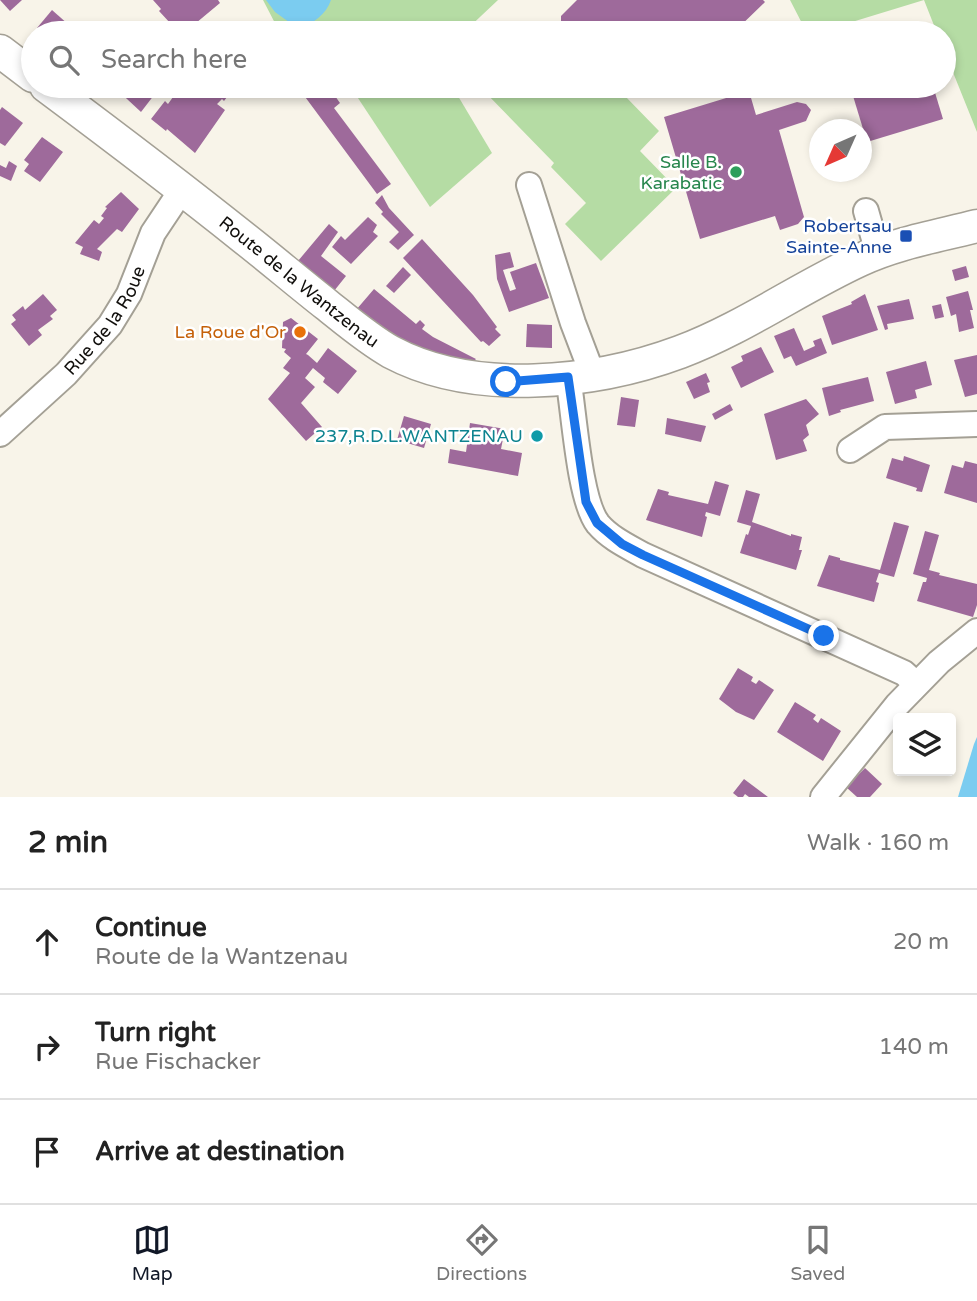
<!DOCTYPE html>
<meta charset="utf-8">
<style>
:root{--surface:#fff;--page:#f6f6f6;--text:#222;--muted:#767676;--line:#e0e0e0;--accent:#111827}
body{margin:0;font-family:"Varela Round",sans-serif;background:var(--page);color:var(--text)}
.controls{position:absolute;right:21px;bottom:21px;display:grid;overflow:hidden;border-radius:7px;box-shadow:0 4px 10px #0003}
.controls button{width:63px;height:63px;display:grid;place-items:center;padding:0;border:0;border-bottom:2px solid var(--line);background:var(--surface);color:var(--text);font:35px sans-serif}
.compass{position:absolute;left:809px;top:119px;width:63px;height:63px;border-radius:50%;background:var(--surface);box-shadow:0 4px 10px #0003;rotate:225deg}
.stop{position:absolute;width:21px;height:21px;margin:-16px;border:5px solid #1a73e8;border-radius:50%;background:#fff}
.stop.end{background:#1a73e8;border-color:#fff;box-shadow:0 2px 7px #0008}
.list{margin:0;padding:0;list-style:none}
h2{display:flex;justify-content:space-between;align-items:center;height:91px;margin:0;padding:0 28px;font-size:30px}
h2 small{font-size:23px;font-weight:400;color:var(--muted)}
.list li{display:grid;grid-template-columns:46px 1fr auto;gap:21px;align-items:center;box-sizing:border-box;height:105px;padding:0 28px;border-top:2px solid var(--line)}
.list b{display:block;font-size:26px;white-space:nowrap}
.list p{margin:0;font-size:23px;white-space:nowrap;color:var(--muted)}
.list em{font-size:23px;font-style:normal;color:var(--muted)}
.icon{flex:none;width:38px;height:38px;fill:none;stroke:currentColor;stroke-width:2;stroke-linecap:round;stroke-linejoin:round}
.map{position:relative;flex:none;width:977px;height:797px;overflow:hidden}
.search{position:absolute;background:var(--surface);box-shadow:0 4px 10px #0003;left:21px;right:21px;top:21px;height:77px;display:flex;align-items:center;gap:18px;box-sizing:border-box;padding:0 24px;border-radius:38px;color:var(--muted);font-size:26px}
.sheet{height:406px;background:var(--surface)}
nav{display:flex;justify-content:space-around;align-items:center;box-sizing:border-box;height:98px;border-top:2px solid var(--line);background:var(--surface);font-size:19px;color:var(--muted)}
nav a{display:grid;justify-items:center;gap:4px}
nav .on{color:var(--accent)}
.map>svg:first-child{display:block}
.green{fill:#b5dca4}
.water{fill:#7bccf0}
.building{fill:#9e6a9b}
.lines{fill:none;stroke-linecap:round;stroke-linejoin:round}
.minor-casing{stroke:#a4a095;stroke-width:28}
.major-casing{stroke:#a4a095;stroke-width:35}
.minor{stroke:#fff;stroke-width:24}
.major{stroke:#fff;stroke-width:32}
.route{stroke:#1a73e8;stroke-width:9}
.leisure-dot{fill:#2e9e5b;stroke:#fff;stroke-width:2.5}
.transit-dot{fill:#1a4fb4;stroke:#fff;stroke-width:2.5}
.food-dot{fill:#e8710a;stroke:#fff;stroke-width:2.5}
.culture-dot{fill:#0f9aa8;stroke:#fff;stroke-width:2.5}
.labels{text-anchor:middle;stroke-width:5;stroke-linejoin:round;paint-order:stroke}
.leisure-label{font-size:18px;fill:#27864d;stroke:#fff;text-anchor:end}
.transit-label{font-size:18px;fill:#164399;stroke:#fff;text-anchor:end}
.street-label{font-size:18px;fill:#110f0c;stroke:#fff}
.food-label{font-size:18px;fill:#c56008;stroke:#fff;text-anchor:end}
.culture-label{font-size:18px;fill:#0d838f;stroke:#fff;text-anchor:end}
</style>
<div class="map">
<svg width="977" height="797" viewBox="0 0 977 797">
<rect width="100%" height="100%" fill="#f8f4e9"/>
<!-- green -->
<g class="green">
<path d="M263,0H498L463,33H315L309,24L277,27Z"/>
<path d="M790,0H977V132L944,50V33H937L924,0L816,33H807Z"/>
<path d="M350,86H452L492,153L430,207Z"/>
<path d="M489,86H622L628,92L625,96L659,131L640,151L676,188L601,261L565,224L586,203L551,167L554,163L484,91Z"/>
</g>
<!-- water -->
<g class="water">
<path d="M266,0H331C326,15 313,22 300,30L275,12Z"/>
<path d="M977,737V797H958L974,744Z"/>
</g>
<!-- building -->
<g class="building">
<path d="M0,0H22L10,11Z"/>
<path d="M153,0H218L220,3L184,33L174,22L171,24L159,11L161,9Z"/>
<path d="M577,0H763L765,2L733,33L721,21L714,28L720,33H572L561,22V16Z"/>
<path d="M52,10L78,33H43L37,28Z"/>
<path d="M113,86H161L141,112Z"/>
<path d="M176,86H233V89L224,101L222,99L217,104L225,110L195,153L167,129L166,131L151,119L165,101L168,104L173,97L177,92L173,89Z"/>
<path d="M297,86H328L340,103L334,108L391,184L377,194Z"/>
<path d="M653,86H678L665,98Z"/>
<path d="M850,86H933L943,119L867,142Z"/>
<path d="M749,91L756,115L797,102L806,104L811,110L806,121L779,130L804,217L798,224L780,230L775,216L700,239L664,117Z"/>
<path d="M2,107L23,123L5,146L0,143V110Z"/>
<path d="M42,137L63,152L40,182L24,171L29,164L24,160Z"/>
<path d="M9,161L17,166L11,181L0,176V165L6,168Z"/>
<path d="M121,192L139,209L122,232L117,229L97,249L102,252L99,261L80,254L83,247L75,243L94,220L99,224L104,218L101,216L107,208L105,207Z"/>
<path d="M382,195L389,208L414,235L398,250L389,242L399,232L381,214L383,212L375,203Z"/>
<path d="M368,217L377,225L373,232L378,236L351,264L332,247L341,236L345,240Z"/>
<path d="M329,224L338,232L321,256L346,276L334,291L298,261Z"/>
<path d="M422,239L473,295L497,327L495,329L501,335L489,346L483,341L481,342L403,258Z"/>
<path d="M510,252L514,267L503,270L510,291L516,289L510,272L536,263L549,298L509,312L497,279L495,255Z"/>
<path d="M966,266L969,277L955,281L952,270Z"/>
<path d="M403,267L411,275L394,293L386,286Z"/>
<path d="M374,289L416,324L420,320L425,325L422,329L433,337L476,359L469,366L416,350L385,333L356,310Z"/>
<path d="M968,291L973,310H970L974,328L959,332L956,314L951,316L946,297Z"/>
<path d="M43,294L57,310L50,316L53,319L38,330L42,335L29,346L11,324L16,320L12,315L23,306L25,310Z"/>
<path d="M865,294L878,330L832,345L822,316L852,304L851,302Z"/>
<path d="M909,299L914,319L887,324L888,329L885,330L877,306Z"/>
<path d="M941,304L944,317L935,319L932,306Z"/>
<path d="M291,318L318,339L306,354L308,355L317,363L328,348L357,371L338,394L323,382L325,378L313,368L305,378L315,387L301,403L322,427L306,441L268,399L290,373L283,368L291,358L284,352L286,349L282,348L283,322Z"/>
<path d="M527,324L552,325V348L526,347Z"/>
<path d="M794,328L804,351L815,346L813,341L821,338L827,353L796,366L791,356L784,359L774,336Z"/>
<path d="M761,347L774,372L741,388L731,367L743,361L741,356Z"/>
<path d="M977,355V394L965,397L954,360Z"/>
<path d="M926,361L932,385L915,390L917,398L895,404L886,372Z"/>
<path d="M706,373L710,382L707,383L710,392L694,399L686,382Z"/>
<path d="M868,377L874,401L840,410L841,412L829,416L822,388Z"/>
<path d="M621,397L639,400L635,427L617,425Z"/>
<path d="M806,399L819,414L806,425L809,435L803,440L807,451L776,460L764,414Z"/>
<path d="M730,404L733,410L715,420L712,414Z"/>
<path d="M404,416L431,424L424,448L397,440Z"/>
<path d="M667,418L706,426L701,442L665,434Z"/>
<path d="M470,423L505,429L501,449L522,453L518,476L448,463L450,449L466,452Z"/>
<path d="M904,456L930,465L922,492L916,491L917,488L886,478L892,458L903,461Z"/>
<path d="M965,461L977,464V503L944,493L952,465L963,468Z"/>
<path d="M715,481L729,485L720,516L706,512L705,516L707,517L702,537L646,520L658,489L669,492L668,495L708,504Z"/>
<path d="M746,490L760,494L752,522L791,536V534L802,537L799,550H802L796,570L740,553L746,534L748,535L751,526L737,522Z"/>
<path d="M894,522L909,526L894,577L879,573L876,582L879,583L874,602L817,586L829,555L840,558V560L880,570Z"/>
<path d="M925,531L939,535L929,570L940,573L939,575L977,584V605L973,617L917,601L923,582H926L927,578L913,574Z"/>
<path d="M738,668L753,677L751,681L756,684L759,680L774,690L754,720L736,712L719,699Z"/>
<path d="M795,702L816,715L813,719L818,723L821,718L841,731L823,761L777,732Z"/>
<path d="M865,768L882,784L870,797H857L846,787Z"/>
<path d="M744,779L768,797H749L745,794L743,797H738L733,793Z"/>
</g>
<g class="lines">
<!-- minor casing -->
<g class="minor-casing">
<g id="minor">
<path d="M529,185L573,323L592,373"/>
<path d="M866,211L878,253"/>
<path d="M568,377C574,411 579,500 598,524C610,538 627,546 643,555L904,673L916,684"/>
<path id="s1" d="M0,434L66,374L110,325L129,294L153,233L183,188"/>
<path d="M850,450L885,427L977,424"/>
<path d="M823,797L897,705L939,662L977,631"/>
</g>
</g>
<!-- major casing -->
<g class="major-casing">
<g id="major">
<path d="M0,51L33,76"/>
<path id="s2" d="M46,86C113,136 179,186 244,238C272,260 299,283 327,305C347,321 368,339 391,352C474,396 594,384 680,352C744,328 799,288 860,260C896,243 938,236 977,226"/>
</g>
</g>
<!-- minor -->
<use href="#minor" class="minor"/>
<!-- major -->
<use href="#major" class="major"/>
</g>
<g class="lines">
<!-- route -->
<path class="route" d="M506,382L568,377L586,502L597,523L622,544L643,555L824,636"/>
</g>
<!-- markers -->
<circle class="leisure-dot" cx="736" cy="172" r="7"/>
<rect class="transit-dot" x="899" y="229" width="14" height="14" rx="3.5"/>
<circle class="food-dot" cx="300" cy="332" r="7"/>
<circle class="culture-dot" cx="537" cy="436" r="7"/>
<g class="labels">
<!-- leisure labels -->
<g class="leisure-label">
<text x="722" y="168">Salle B.<tspan x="722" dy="21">Karabatic</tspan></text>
</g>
<!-- transit labels -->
<g class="transit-label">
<text x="892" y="232">Robertsau<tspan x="892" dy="21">Sainte-Anne</tspan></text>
</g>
<!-- street labels -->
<g class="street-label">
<text dy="6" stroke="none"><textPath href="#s2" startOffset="320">Route de la Wantzenau</textPath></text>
<text dy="6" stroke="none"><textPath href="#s1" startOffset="156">Rue de la Roue</textPath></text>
</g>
<!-- food labels -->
<g class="food-label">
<text x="286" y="338">La Roue d'Or</text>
</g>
<!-- culture labels -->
<g class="culture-label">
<text x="523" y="442">237,R.D.L.WANTZENAU</text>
</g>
</g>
</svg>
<div class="controls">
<button><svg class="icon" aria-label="layers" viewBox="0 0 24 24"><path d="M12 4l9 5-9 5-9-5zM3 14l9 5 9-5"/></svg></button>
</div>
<svg class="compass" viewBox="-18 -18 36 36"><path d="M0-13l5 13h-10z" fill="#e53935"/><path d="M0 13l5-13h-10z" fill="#767676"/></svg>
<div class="stop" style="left:506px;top:382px"></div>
<div class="stop end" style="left:824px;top:636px"></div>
<div class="search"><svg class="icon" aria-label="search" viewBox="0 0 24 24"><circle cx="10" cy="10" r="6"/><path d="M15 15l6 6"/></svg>Search here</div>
</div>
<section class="sheet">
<h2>2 min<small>Walk · 160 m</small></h2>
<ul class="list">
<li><svg class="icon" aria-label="ahead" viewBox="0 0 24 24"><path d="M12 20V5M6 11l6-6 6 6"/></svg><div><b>Continue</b><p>Route de la Wantzenau</p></div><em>20 m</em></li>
<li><svg class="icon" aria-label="right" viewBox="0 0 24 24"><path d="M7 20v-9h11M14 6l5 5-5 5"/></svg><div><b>Turn right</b><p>Rue Fischacker</p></div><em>140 m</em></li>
<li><svg class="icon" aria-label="arrive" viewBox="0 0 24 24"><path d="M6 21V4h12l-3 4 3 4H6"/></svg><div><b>Arrive at destination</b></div></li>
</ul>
</section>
<nav>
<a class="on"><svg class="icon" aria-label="map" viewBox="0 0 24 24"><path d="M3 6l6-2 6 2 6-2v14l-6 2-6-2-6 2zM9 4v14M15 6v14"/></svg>Map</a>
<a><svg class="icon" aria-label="directions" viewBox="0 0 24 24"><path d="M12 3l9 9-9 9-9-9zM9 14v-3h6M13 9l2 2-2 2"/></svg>Directions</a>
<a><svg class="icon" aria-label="saved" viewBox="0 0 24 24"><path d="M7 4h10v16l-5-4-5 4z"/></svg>Saved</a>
</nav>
